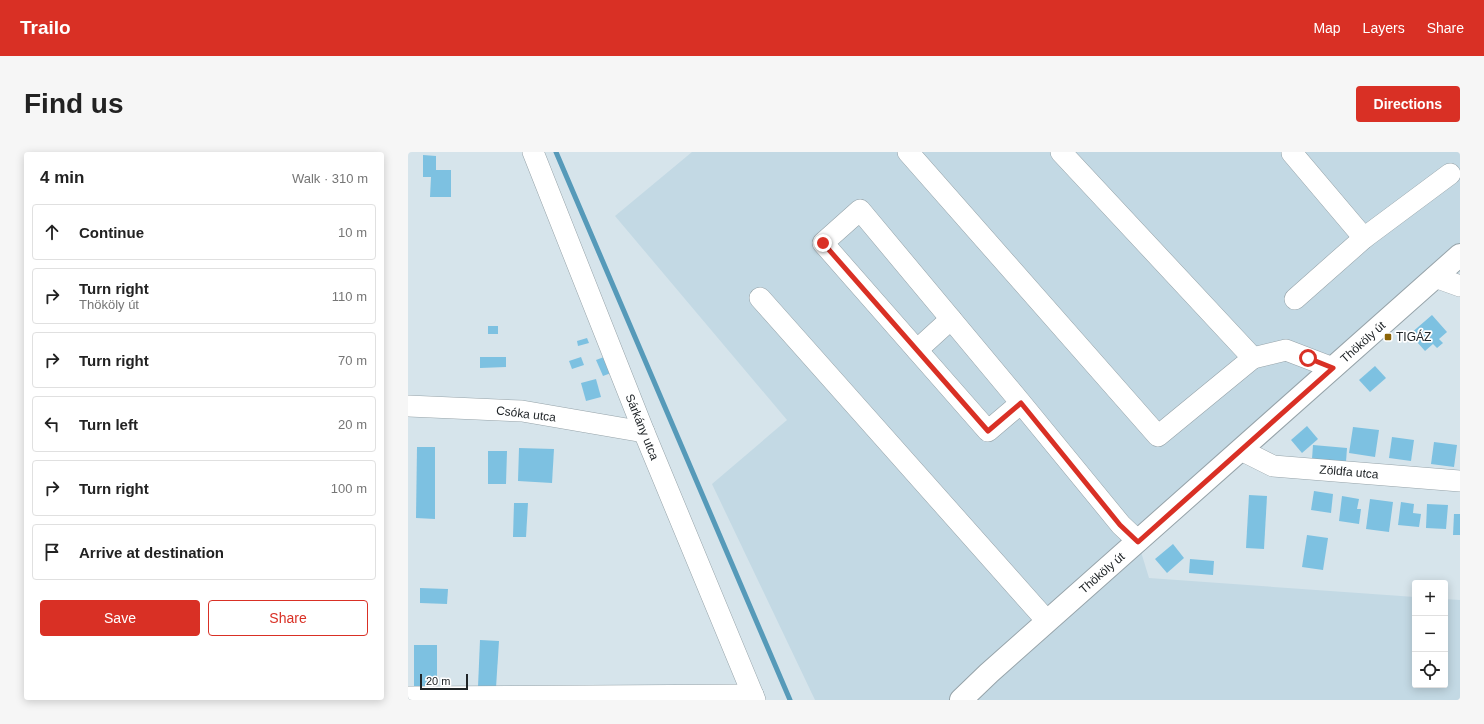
<!DOCTYPE html>
<meta charset="utf-8">
<style>
:root{--surface:#fff;--page:#f6f6f6;--text:#222;--muted:#767676;--line:#e0e0e0;--accent:#d93025}
body{margin:0;font-family:Arial,sans-serif;background:var(--page);color:var(--text)}
.controls{position:absolute;right:12px;bottom:12px;display:grid;overflow:hidden;border-radius:4px;box-shadow:0 2px 10px #0003}
.controls button{width:36px;height:36px;display:grid;place-items:center;padding:0;border:0;border-bottom:1px solid var(--line);background:var(--surface);color:var(--text);font:20px sans-serif}
.scale{position:absolute;left:12px;bottom:10px;width:48px;box-sizing:border-box;padding-left:4px;border:2px solid #202528;border-top:0;font-size:11px;line-height:14px;white-space:nowrap;color:#202528;-webkit-text-stroke:3px #fff;paint-order:stroke}
.stop{position:absolute;width:12px;height:12px;margin:-9px;border:3px solid #d93025;border-radius:50%;background:#fff}
.stop.end{background:#d93025;border-color:#fff;box-shadow:0 1px 4px #0008}
.list{margin:0;padding:0;list-style:none}
h2{display:flex;justify-content:space-between;align-items:center;height:52px;margin:0;padding:0 16px;font-size:17px}
h2 small{font-size:13px;font-weight:400;color:var(--muted)}
.list li{display:grid;grid-template-columns:26px 1fr auto;gap:12px;align-items:center;box-sizing:border-box;height:56px;margin:0 8px 8px;padding:0 8px;border:1px solid var(--line);border-radius:4px}
.list b{display:block;font-size:15px;white-space:nowrap}
.list p{margin:0;font-size:13px;white-space:nowrap;color:var(--muted)}
.list em{font-size:13px;font-style:normal;color:var(--muted)}
.actions{display:flex;gap:8px;padding:12px 16px}
.actions a{flex:1;padding:9px 0;border:1px solid var(--accent);border-radius:4px;text-align:center;font-size:14px;color:var(--accent)}
.actions .main{background:var(--accent);color:#fff}
.icon{flex:none;width:22px;height:22px;fill:none;stroke:currentColor;stroke-width:2;stroke-linecap:round;stroke-linejoin:round}
.map{position:relative;flex:none;width:1052px;height:548px;overflow:hidden;border-radius:4px}
header{display:flex;align-items:center;gap:24px;box-sizing:border-box;height:56px;padding:0 20px;background:var(--accent);color:#fff}
header strong{font-size:19px}
nav{display:flex;gap:22px;margin-inline-start:auto;font-size:14px}
.intro{display:flex;align-items:center;justify-content:space-between;box-sizing:border-box;height:96px;padding:0 24px}
h1{margin:0;font-size:28px}
.button{padding:10px 18px;border-radius:4px;background:var(--accent);color:#fff;font-size:14px;font-weight:700}
main{display:flex;gap:24px;padding:0 24px}
aside{flex:1;background:var(--surface);border-radius:4px;box-shadow:0 2px 10px #0003}
.map>svg:first-child{display:block}
.built{fill:#c3d9e4}
.lines{fill:none;stroke-linecap:round;stroke-linejoin:round}
.stream{stroke:#569ab9;stroke-width:5}
.building{fill:#7dc1e1}
.minor-casing{stroke:#96a3a9;stroke-width:22}
.major-casing{stroke:#96a3a9;stroke-width:24}
.minor{stroke:#fff;stroke-width:21}
.major{stroke:#fff;stroke-width:22}
.route{stroke:#d93025;stroke-width:5}
.poi-dot{fill:#8c6406;stroke:#fff;stroke-width:1.5}
.labels{text-anchor:middle;stroke-width:3.5;stroke-linejoin:round;paint-order:stroke}
.poi-label{font-size:12px;fill:#202528;stroke:#fff;text-anchor:start}
.street-label{font-size:12px;fill:#202528;stroke:#fff}
</style>
<header>
<strong>Trailo</strong>
<nav><a>Map</a><a>Layers</a><a>Share</a></nav>
</header>
<div class="intro"><h1>Find us</h1><a class="button">Directions</a></div>
<main>
<aside>
<h2>4 min<small>Walk · 310 m</small></h2>
<ul class="list">
<li><svg class="icon" aria-label="ahead" viewBox="0 0 24 24"><path d="M12 20V5M6 11l6-6 6 6"/></svg><div><b>Continue</b></div><em>10 m</em></li>
<li><svg class="icon" aria-label="right" viewBox="0 0 24 24"><path d="M7 20v-9h11M14 6l5 5-5 5"/></svg><div><b>Turn right</b><p>Thököly út</p></div><em>110 m</em></li>
<li><svg class="icon" aria-label="right" viewBox="0 0 24 24"><path d="M7 20v-9h11M14 6l5 5-5 5"/></svg><div><b>Turn right</b></div><em>70 m</em></li>
<li><svg class="icon" aria-label="left" viewBox="0 0 24 24"><path d="M17 20v-9H6M10 6l-5 5 5 5"/></svg><div><b>Turn left</b></div><em>20 m</em></li>
<li><svg class="icon" aria-label="right" viewBox="0 0 24 24"><path d="M7 20v-9h11M14 6l5 5-5 5"/></svg><div><b>Turn right</b></div><em>100 m</em></li>
<li><svg class="icon" aria-label="arrive" viewBox="0 0 24 24"><path d="M6 21V4h12l-3 4 3 4H6"/></svg><div><b>Arrive at destination</b></div></li>
</ul>
<div class="actions"><a class="main">Save</a><a>Share</a></div>
</aside>
<div class="map">
<svg width="1052" height="548" viewBox="0 0 1052 548">
<rect width="100%" height="100%" fill="#d6e4eb"/>
<!-- built -->
<path class="built" d="M284,0H1052V99L730,390L741,426L1007,445V533H1037V447L1052,448V548H407L304,332L379,268L207,64Z"/>
<g class="lines">
<!-- stream -->
<path class="stream" d="M148,0L382,548"/>
</g>
<!-- building -->
<g class="building">
<path d="M15,3L28,4V18H43V45H22L23,25H15Z"/>
<path d="M1024,163L1039,180L1031,187L1035,191L1029,196L1025,192L1017,199L1002,182Z"/>
<rect x="80" y="174" width="10" height="8"/>
<path d="M179,186L181,191L170,194L169,189Z"/>
<path d="M72,205H98V215L72,216Z"/>
<path d="M173,205L176,213L164,217L161,209Z"/>
<path d="M196,205L203,221L195,224L188,208Z"/>
<path d="M967,214L978,226L962,240L951,228Z"/>
<path d="M188,227L193,245L178,249L173,231Z"/>
<path d="M899,274L910,287L894,301L883,288Z"/>
<path d="M945,275L971,278L967,305L941,301Z"/>
<path d="M984,285L1006,288L1003,309L981,306Z"/>
<path d="M1026,290L1049,293L1046,315L1023,312Z"/>
<path d="M905,293L939,296L938,310L904,307Z"/>
<path d="M9,295H27V367L8,366Z"/>
<path d="M111,296L146,297L144,331L110,329Z"/>
<path d="M80,299H99L98,332H80Z"/>
<path d="M906,339L925,342L923,361L903,358Z"/>
<path d="M841,343L859,344L856,397L838,396Z"/>
<path d="M934,344L951,347L949,357H953L951,372L931,369Z"/>
<path d="M962,347L985,350L981,380L958,377Z"/>
<path d="M993,350L1006,352L1005,361L1013,362L1011,375L990,373Z"/>
<path d="M106,351H120L118,385H105Z"/>
<path d="M1019,352L1040,353L1038,377L1018,376Z"/>
<path d="M1046,362H1052V383H1045Z"/>
<path d="M899,383L920,386L915,418L894,415Z"/>
<path d="M765,392L776,406L759,421L747,407Z"/>
<path d="M782,407L806,409L805,423L781,421Z"/>
<path d="M12,436L40,437L39,452L12,451Z"/>
<path d="M72,488L91,489L88,536L70,535Z"/>
<rect x="6" y="493" width="23" height="41"/>
</g>
<g class="lines">
<!-- minor casing -->
<g class="minor-casing">
<g id="minor">
<path d="M125,0L236,280L347,548"/>
<path d="M500,0L750,284L845,206L653,0"/>
<path d="M885,0L884,1L956,86L1042,22"/>
<path d="M1027,125L1052,134"/>
<path d="M352,146L639,469"/>
<path d="M887,147L956,86"/>
<path d="M509,198L543,167"/>
<path d="M845,206L878,198L925,216"/>
<path d="M613,251L580,279L415,91L452,58L613,251L713,373L730,389"/>
<path d="M0,254L114,259L236,280"/>
<path d="M833,298L865,314L1052,329"/>
<path d="M0,545L345,543"/>
</g>
</g>
<!-- major casing -->
<g class="major-casing">
<path id="major" d="M553,548L581,521L1052,103"/>
</g>
<!-- minor -->
<use href="#minor" class="minor"/>
<!-- major -->
<use href="#major" class="major"/>
</g>
<g class="lines">
<!-- route -->
<path class="route" d="M415,91L580,279L613,251L712,373L730,390L925,216L900,206"/>
</g>
<!-- markers -->
<rect class="poi-dot" x="976" y="181" width="8" height="8" rx="2"/>
<g class="labels">
<!-- poi labels -->
<g class="poi-label">
<text x="988" y="189">TIGÁZ</text>
</g>
<!-- street labels -->
<g class="street-label">
<text transform="translate(955 190) rotate(-42)" y="4">Thököly út</text>
<text transform="translate(118 262) rotate(7)" y="4">Csóka utca</text>
<text transform="translate(234 275) rotate(68)" y="4">Sárkány utca</text>
<text transform="translate(941 320) rotate(5)" y="4">Zöldfa utca</text>
<text transform="translate(694 421) rotate(-41)" y="4">Thököly út</text>
</g>
</g>
</svg>
<div class="controls">
<button>+</button>
<button>−</button>
<button><svg class="icon" aria-label="locate" viewBox="0 0 24 24"><circle cx="12" cy="12" r="6"/><path d="M12 2v4M12 18v4M2 12h4M18 12h4"/></svg></button>
</div>
<div class="scale">20 m</div>
<div class="stop" style="left:900px;top:206px"></div>
<div class="stop end" style="left:415px;top:91px"></div>
</div>
</main>
